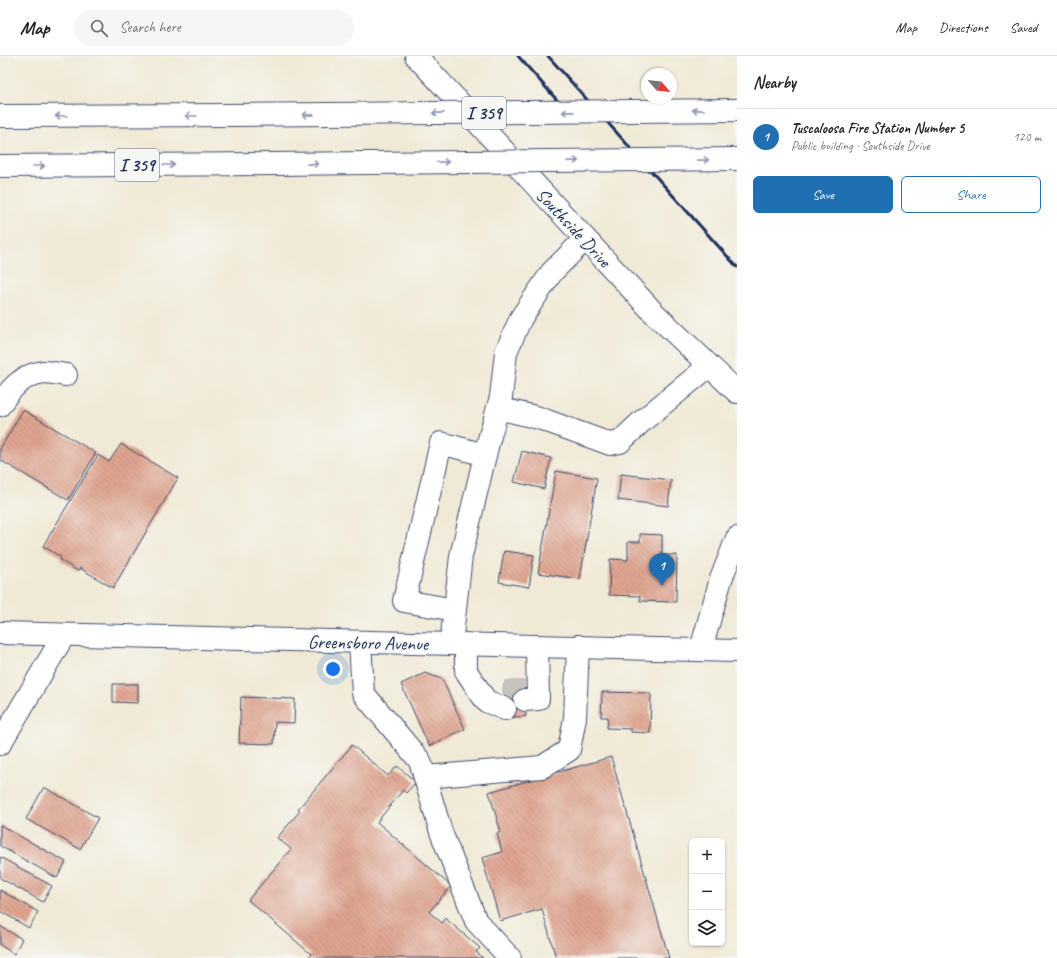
<!DOCTYPE html>
<meta charset="utf-8">
<style>
:root{--surface:#fff;--page:#f6f6f6;--text:#202124;--muted:#757577;--line:#e0e0e0;--accent:#1f6fb2}
body{margin:0;font-family:Caveat,sans-serif;background:var(--page);color:var(--text)}
.controls{position:absolute;right:12px;bottom:12px;display:grid;overflow:hidden;border-radius:6px;box-shadow:0 1px 3px #0004}
.controls button{width:36px;height:36px;display:grid;place-items:center;padding:0;border:0;border-bottom:1px solid var(--line);background:var(--surface);color:var(--text);font:20px sans-serif}
.compass{position:absolute;left:641px;top:12px;width:36px;height:36px;border-radius:50%;background:var(--surface);box-shadow:0 1px 3px #0004;rotate:118deg}
.you{position:absolute;left:333px;top:613px;width:14px;height:14px;margin:-10px;border:3px solid #fff;border-radius:50%;background:#1a73e8;box-shadow:0 0 0 6px #1a73e833}
.badge{display:grid;place-items:center;width:26px;height:26px;border-radius:50%;background:var(--accent);color:#fff;font-size:13px;font-weight:700}
.pin{position:absolute;translate:-50% -33px;filter:drop-shadow(0 1px 2px #0008)}
.pin::after{content:'';position:absolute;top:21px;width:14px;height:12px;background:inherit;clip-path:polygon(0 0,100% 0,50% 100%)}
.list{margin:0;padding:0;list-style:none}
h2{display:flex;justify-content:space-between;align-items:center;height:52px;margin:0;padding:0 16px;font-size:17px}
h2 small{font-size:13px;font-weight:400;color:var(--muted)}
.list li{display:grid;grid-template-columns:26px 1fr auto;gap:12px;align-items:center;box-sizing:border-box;height:56px;padding:0 16px;border-top:1px solid var(--line)}
.list b{display:block;font-size:15px;white-space:nowrap}
.list p{margin:0;font-size:13px;white-space:nowrap;color:var(--muted)}
.list em{font-size:13px;font-style:normal;color:var(--muted)}
.actions{display:flex;gap:8px;padding:12px 16px}
.actions a{flex:1;padding:9px 0;border:1px solid var(--accent);border-radius:6px;text-align:center;font-size:14px;color:var(--accent)}
.actions .main{background:var(--accent);color:#fff}
.icon{flex:none;width:22px;height:22px;fill:none;stroke:currentColor;stroke-width:2;stroke-linecap:round;stroke-linejoin:round}
.map{position:relative;flex:none;width:737px;height:902px;overflow:hidden}
header{display:flex;align-items:center;gap:24px;box-sizing:border-box;height:56px;padding:0 20px;background:var(--surface);border-bottom:1px solid var(--line)}
header strong{font-size:19px}
nav{display:flex;gap:22px;margin-inline-start:auto;font-size:14px}
.search{width:280px;height:36px;background:var(--page);display:flex;align-items:center;gap:10px;box-sizing:border-box;padding:0 14px;border-radius:22px;color:var(--muted);font-size:15px}
main{display:flex}
aside{flex:1;background:var(--surface)}
.map>svg:first-child{display:block}
.building{fill:url(#building-back-hatch)}
.lines{fill:none;stroke-linecap:round;stroke-linejoin:round}
.minor-tunnel{stroke:#c5c4bd;stroke-width:22;stroke-dasharray:22 11;stroke-linecap:butt}
.minor-casing{stroke:#3b4b70;stroke-width:24}
.major-casing{stroke:#3b4b70;stroke-width:24}
.highway-casing{stroke:#3b4b70;stroke-width:24}
.minor{stroke:#fff;stroke-width:22}
.major{stroke:#fff;stroke-width:22}
.highway{stroke:#fff;stroke-width:22}
.rail{stroke:#1b2f5e;stroke-width:3}
.highway-bridge-casing{stroke:#3b4b70;stroke-width:24;stroke-linecap:butt}
.highway-bridge{stroke:#fff;stroke-width:22}
.oneway{stroke:#8d97ae}
.labels{text-anchor:middle;stroke-width:3.5;stroke-linejoin:round;paint-order:stroke}
.shield{fill:#f6f6f2;stroke:#5d6b8a;stroke-width:1}
.shield-label{font-size:18px;font-weight:bold;fill:#1b2f5e}
.street-label{font-size:19px;fill:#1b2f5e;stroke:#f6f6f2}
</style>
<header>
<strong>Map</strong>
<div class="search"><svg class="icon" aria-label="search" viewBox="0 0 24 24"><circle cx="10" cy="10" r="6"/><path d="M15 15l6 6"/></svg>Search here</div>
<nav><a>Map</a><a>Directions</a><a>Saved</a></nav>
</header>
<main>
<div class="map">
<svg width="737" height="902" viewBox="0 0 737 902">
<defs>
<pattern id="building-back-hatch" width="6" height="6" patternUnits="userSpaceOnUse"><rect width="6" height="6" fill="#e0a590"/><path d="M-1 5l2 2M0 0l6 6M5-1l2 2" fill="none" stroke="#b58779"/></pattern>
</defs>
<rect width="100%" height="100%" fill="#f6f6f2"/>
<filter id="ink" filterUnits="userSpaceOnUse"><feTurbulence type="fractalNoise" baseFrequency=".025" numOctaves="2"/><feDisplacementMap in="SourceGraphic" scale="8" xChannelSelector="R" yChannelSelector="G"/><feConvolveMatrix kernelMatrix="1 2 1 2 8 2 1 2 1" color-interpolation-filters="sRGB"/></filter>
<filter id="wash" filterUnits="userSpaceOnUse"><feTurbulence type="fractalNoise" baseFrequency=".012" numOctaves="4" result="noise"/><feDisplacementMap in="SourceGraphic" scale="16" xChannelSelector="R" yChannelSelector="G"/><feGaussianBlur stdDeviation="0.9" result="paint"/><feColorMatrix in="noise" values="0 0 0 0 0 0 0 0 0 0 0 0 0 0 0 0 0 1.4 0 .05"/><feComposite in="paint" operator="in"/></filter>
<g filter="url(#wash)">
<rect width="100%" height="100%" fill="#f0e9d5"/>
<g id="blocks">
<!-- building -->
<g class="building">
<path d="M23,354L96,397L68,444L0,404V393Z"/>
<path d="M121,388L178,422L113,532L80,512L78,515L60,504L61,501L43,490L98,399L109,406Z"/>
<path d="M522,395L551,402L544,433L514,426Z"/>
<path d="M556,415L597,422L580,523L538,517Z"/>
<path d="M621,418L671,424L668,450L618,444Z"/>
<path d="M640,478L662,479V499H677L676,546L640,545V540L609,539L610,503L628,504V486H640Z"/>
<path d="M504,495L534,499L529,531L499,526Z"/>
<path d="M425,617L442,623L465,673L429,690L401,628Z"/>
<path d="M524,627L526,660L505,662L504,628Z"/>
<path d="M113,628H138V647L113,646Z"/>
<path d="M602,636L649,637L651,639L650,677L631,676V673L607,672L608,661H601Z"/>
<path d="M241,641L295,643L294,667L275,666L274,688L239,687Z"/>
<path d="M352,689L388,720L397,710L416,726L406,737L403,734L377,766L451,830L429,856L442,867L445,862L480,892L476,896L483,902H308L311,898L248,844L291,793L277,782L300,755L298,753Z"/>
<path d="M611,701L669,902H556L542,853L500,865L482,802L502,796L497,777L501,776L489,736Z"/>
<path d="M44,731L98,762L80,793L26,763Z"/>
<path d="M0,769L66,806L57,822L0,790Z"/>
<path d="M0,801L52,830L43,846L0,822Z"/>
<path d="M0,834L38,856L29,872L0,855Z"/>
<path d="M0,870L22,883L14,898L0,889Z"/>
</g>
</g>
</g>
<g filter="url(#ink)">
<use href="#blocks" fill-opacity="0" stroke="#3b4b70" stroke-width="1"/>
<g class="lines">
<!-- minor-tunnel -->
<path class="minor-tunnel" d="M504,635H525"/>
<!-- minor casing -->
<g class="minor-casing">
<g id="minor">
<path d="M416,0L654,257L737,336"/>
<path d="M0,349C10,333 23,318 44,316C50,316 59,318 66,319"/>
<path d="M498,352L539,362L610,388L620,386L641,366L709,310"/>
<path d="M455,554L404,545L441,387L485,399"/>
<path d="M360,586L363,637L420,705L441,776L476,865L510,902"/>
<path d="M451,588L461,500L488,387L501,341L506,296L521,262L552,216L585,183"/>
<path d="M466,588V615L486,645L505,653"/>
<path d="M701,593L721,523L737,482"/>
<path d="M525,644L538,643L537,590"/>
<path d="M0,688L64,579"/>
<path d="M425,721L542,711L569,694L575,662L578,590"/>
</g>
</g>
<!-- major casing -->
<g class="major-casing">
<path id="major" d="M0,577L737,595"/>
</g>
<!-- highway casing -->
<g class="highway-casing">
<g id="highway">
<path d="M0,60L230,59"/>
<path d="M0,110L274,108"/>
</g>
</g>
<!-- minor -->
<use href="#minor" class="minor"/>
<!-- major -->
<use href="#major" class="major"/>
<!-- highway -->
<use href="#highway" class="highway"/>
<!-- rail -->
<g class="rail">
<path d="M518,0L564,52"/>
<path d="M548,0L737,211"/>
</g>
<!-- highway-bridge casing -->
<g class="highway-bridge-casing">
<g id="highway-bridge">
<path d="M230,59L737,54"/>
<path d="M274,108L737,103"/>
</g>
</g>
<!-- highway-bridge -->
<use href="#highway-bridge" class="highway-bridge"/>
</g>
<!-- one-way arrows -->
<defs><path id="oneway-shaft" d="M-6 0H5M1.5-3L5.5 0L1.5 3" fill="none" stroke-width="1.6" stroke-linecap="round" stroke-linejoin="round"/></defs>
<g class="oneway">
<use href="#oneway-shaft" transform="translate(698 54) rotate(179)"/>
<use href="#oneway-shaft" transform="translate(568 56) rotate(179)"/>
<use href="#oneway-shaft" transform="translate(438 57) rotate(179)"/>
<use href="#oneway-shaft" transform="translate(308 59) rotate(179)"/>
<use href="#oneway-shaft" transform="translate(61 60) rotate(180)"/>
<use href="#oneway-shaft" transform="translate(191 60) rotate(180)"/>
<use href="#oneway-shaft" transform="translate(703 104) rotate(-1)"/>
<use href="#oneway-shaft" transform="translate(573 105) rotate(-1)"/>
<use href="#oneway-shaft" transform="translate(443 106) rotate(-1)"/>
<use href="#oneway-shaft" transform="translate(313 108) rotate(-1)"/>
<use href="#oneway-shaft" transform="translate(169 109)"/>
<use href="#oneway-shaft" transform="translate(39 110)"/>
</g>
</g>
<g class="labels">
<!-- shield labels -->
<g class="shield">
<rect x="462" y="41" width="44" height="32" rx="3"/>
<rect x="115" y="93" width="44" height="32" rx="3"/>
</g>
<g class="shield-label">
<text x="484" y="63">I 359</text>
<text x="137" y="115">I 359</text>
</g>
<!-- street labels -->
<g class="street-label">
<text transform="translate(574 171) rotate(47)" y="7">Southside Drive</text>
<text transform="translate(368 586) rotate(1)" y="7">Greensboro Avenue</text>
</g>
</g>
</svg>
<div class="controls">
<button>+</button>
<button>−</button>
<button><svg class="icon" aria-label="layers" viewBox="0 0 24 24"><path d="M12 4l9 5-9 5-9-5zM3 14l9 5 9-5"/></svg></button>
</div>
<svg class="compass" viewBox="-18 -18 36 36"><path d="M0-13l5 13h-10z" fill="#e53935"/><path d="M0 13l5-13h-10z" fill="#757577"/></svg>
<div class="you"></div>
<div class="pin badge" style="left:662px;top:530px">1</div>
</div>
<aside>
<h2>Nearby<small></small></h2>
<ul class="list">
<li><span class="badge">1</span><div><b>Tuscaloosa Fire Station Number 5</b><p>Public building · Southside Drive</p></div><em>120 m</em></li>
</ul>
<div class="actions"><a class="main">Save</a><a>Share</a></div>
</aside>
</main>
